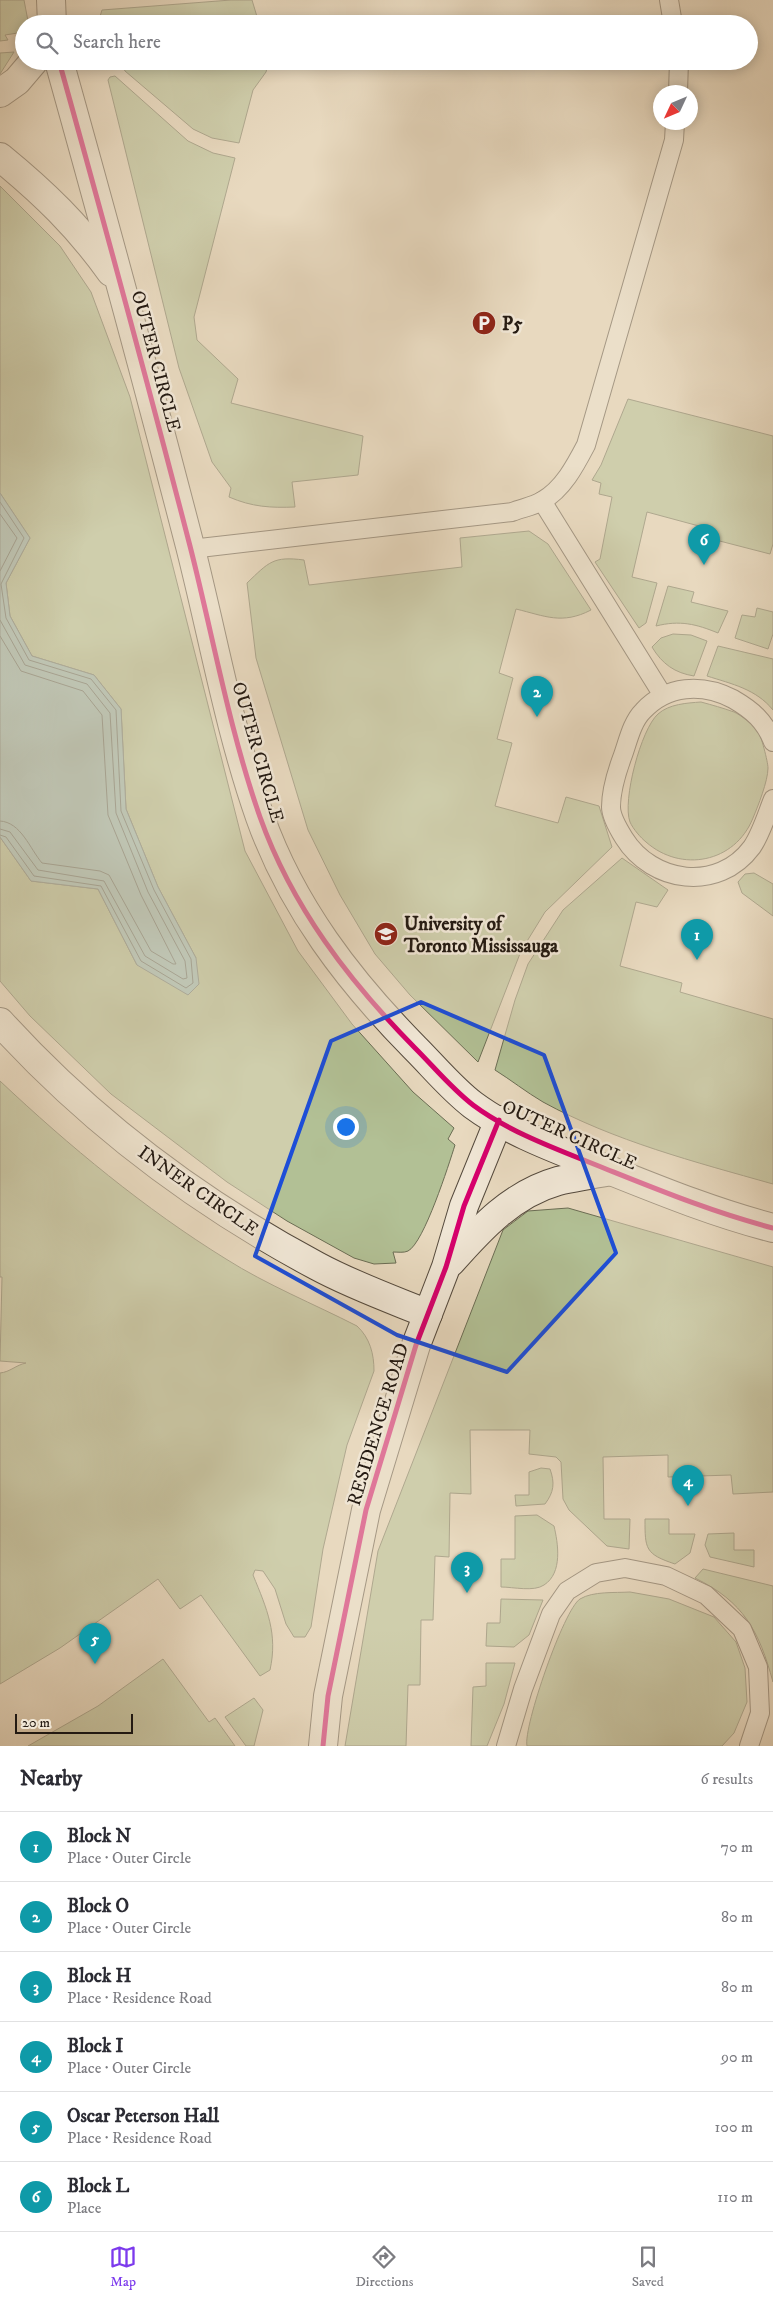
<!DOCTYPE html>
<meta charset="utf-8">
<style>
:root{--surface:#fff;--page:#f2f2f3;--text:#2b2b33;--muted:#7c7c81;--line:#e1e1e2;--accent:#7c3aed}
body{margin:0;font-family:"IM FELL DW Pica",serif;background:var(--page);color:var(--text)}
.compass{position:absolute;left:653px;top:85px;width:45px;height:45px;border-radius:50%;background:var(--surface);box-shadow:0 2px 12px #0003;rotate:226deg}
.scale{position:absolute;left:15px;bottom:12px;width:118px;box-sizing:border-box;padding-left:5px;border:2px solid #241a12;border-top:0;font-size:14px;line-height:18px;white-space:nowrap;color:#241a12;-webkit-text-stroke:4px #f0e6d5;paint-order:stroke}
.you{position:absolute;left:345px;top:1126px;width:18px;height:18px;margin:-12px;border:4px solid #fff;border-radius:50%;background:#1a73e8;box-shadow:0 0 0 8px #1a73e833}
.badge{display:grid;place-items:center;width:32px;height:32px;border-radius:50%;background:var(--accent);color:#fff;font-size:16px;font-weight:700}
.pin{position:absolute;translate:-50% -41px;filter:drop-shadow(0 1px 2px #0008)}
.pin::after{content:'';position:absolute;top:26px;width:18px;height:15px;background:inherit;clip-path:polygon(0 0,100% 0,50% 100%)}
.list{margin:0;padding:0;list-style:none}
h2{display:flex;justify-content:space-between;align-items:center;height:65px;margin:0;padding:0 20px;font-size:21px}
h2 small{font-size:16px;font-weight:400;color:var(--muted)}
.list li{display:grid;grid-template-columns:32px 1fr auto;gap:15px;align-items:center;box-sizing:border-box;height:70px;padding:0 20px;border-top:1px solid var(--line)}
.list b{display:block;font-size:19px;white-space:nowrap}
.list p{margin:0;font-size:16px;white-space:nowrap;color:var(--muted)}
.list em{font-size:16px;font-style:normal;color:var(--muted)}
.icon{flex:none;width:28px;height:28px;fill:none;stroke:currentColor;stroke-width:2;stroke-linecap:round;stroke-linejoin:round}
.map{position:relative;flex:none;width:773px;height:1746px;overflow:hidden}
.search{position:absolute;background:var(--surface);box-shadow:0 2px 12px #0003;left:15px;right:15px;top:15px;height:55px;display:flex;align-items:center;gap:12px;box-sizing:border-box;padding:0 18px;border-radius:28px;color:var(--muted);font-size:19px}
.sheet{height:485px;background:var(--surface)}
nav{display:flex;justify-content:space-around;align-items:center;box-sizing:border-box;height:70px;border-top:1px solid var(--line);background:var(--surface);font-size:14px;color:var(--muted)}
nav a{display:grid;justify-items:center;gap:2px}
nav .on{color:var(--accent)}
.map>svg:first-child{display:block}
.green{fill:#b2c095;stroke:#6b6d54}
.water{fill:#98bab6;stroke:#6a7a74}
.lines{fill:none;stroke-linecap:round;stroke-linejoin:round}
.shore{stroke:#5e6a64;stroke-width:1}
.lane-casing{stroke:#554a3d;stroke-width:20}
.street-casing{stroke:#554a3d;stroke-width:30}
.lane{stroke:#f0e6d5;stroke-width:18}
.street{stroke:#f0e6d5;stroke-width:28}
.cycleway-casing{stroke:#f0e6d5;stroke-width:8}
.cycleway{stroke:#d6006c;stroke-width:5}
.marked{fill:none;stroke:#1d4ed8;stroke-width:4;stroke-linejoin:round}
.labels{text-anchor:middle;stroke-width:5;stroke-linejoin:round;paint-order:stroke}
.poi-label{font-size:19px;font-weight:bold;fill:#241a12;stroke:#f0e6d5;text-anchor:start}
.street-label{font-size:19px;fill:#241a12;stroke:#f0e6d5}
</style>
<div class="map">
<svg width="773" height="1746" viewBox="0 0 773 1746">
<rect width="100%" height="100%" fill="#e8d9bf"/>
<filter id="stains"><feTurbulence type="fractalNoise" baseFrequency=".004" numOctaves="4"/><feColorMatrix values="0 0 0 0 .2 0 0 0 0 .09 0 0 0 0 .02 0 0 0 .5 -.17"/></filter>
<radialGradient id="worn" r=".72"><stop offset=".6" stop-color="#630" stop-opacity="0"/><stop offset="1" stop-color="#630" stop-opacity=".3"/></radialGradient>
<!-- green -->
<g class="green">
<path d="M0,0H24L28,21V24H24V32L5,35L8,40L0,41Z"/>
<path d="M231,0H252L258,20L257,24L98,23L102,10Z"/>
<path d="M14,52L0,74V53Z"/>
<path d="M120,61H258L268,64L266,72L253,90L239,143L212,138L193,129L125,71Z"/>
<path d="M115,76L188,141L213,153L235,158L194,317L197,340L238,379L231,403L363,436L358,475L292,482L295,507C271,508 252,507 229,497L231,488L212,462L179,368L108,80L110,77Z"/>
<path d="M0,186L60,246L91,292L130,397L245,851L298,951L352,1024L413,1092L454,1128L448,1139L455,1145C449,1164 424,1243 408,1251C404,1253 398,1252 393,1252L396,1263L374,1264L354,1258L287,1221L227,1182L111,1094L30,1016L0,981V837L31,881L98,889L137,965L196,958L158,887L126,809L121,709L94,675L32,656L10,616L6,583L30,538L0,493Z"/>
<path d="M628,399L773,436V544L770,554L708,538L710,529L647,512L632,577L657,583L646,623L639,628L595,562L600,559L612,497L599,494L601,483L592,480L601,465Z"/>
<path d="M529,531L548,544L591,610C562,625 545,616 516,609L499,673L513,678L497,739L512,743L495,806L558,823L566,797L599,806L612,847L545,912L521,951L478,1062L410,995L375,954L340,895L308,830L256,658L247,583C269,562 273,556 304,560L309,585L462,567L460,538Z"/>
<path d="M668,586L694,592L691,602L728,611L718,633C696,624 680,620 656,626Z"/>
<path d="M757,608L773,612V634L768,649L735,638L742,615L755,617Z"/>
<path d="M673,634L691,635L707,641L694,676C675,673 662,664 652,647L661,638Z"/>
<path d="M718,646L773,659V710C756,689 732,684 707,676Z"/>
<path d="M701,702C712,705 723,708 734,712C741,715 753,725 758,731C761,735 768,762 768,768C768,781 758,806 753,818C735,863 681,873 646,842C641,838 633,829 630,822C622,801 641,729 658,714C669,704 687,703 701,702Z"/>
<path d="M622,858L668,890L657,907L636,902L620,966L682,983L680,992L773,1019V1184C695,1162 614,1141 543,1102C526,1092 511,1080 495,1070L515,1000L528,964L563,910Z"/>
<path d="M754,873L773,884V916L742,893L738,882L745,874Z"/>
<path d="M0,1081C69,1146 145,1209 226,1259C267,1285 314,1304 357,1326C370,1338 374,1354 374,1371L347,1445L323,1549L311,1627L305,1637H294L286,1624L275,1589L263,1571L255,1570L253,1575C267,1609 278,1634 270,1670L260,1676L201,1595L180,1609L158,1579L60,1648L0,1684V1373C10,1372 16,1365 26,1363L0,1361L2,1277H0Z"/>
<path d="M568,1208L773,1267V1492L733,1494L731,1475L668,1477V1455L603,1457L604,1519H630L629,1549L607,1546L569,1510L563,1499L561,1462L556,1457L529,1454L530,1430H470L471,1494L450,1493L449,1557L435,1556L433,1620H421L420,1685H408L406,1746H345L378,1551L503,1230L528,1211Z"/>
<path d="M541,1468L550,1469C555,1483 554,1492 545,1504L516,1506L515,1495H529V1472Z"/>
<path d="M537,1515L554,1526C558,1543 563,1573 544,1585C534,1592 513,1587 501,1587V1559H515V1516Z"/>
<path d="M645,1519H669V1534H695L690,1553L675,1564C645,1554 645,1549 645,1519Z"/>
<path d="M734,1533V1550H754V1567L710,1557L705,1545L708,1534Z"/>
<path d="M703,1569L773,1586V1682C759,1631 744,1602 695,1578Z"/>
<path d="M630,1592L669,1599L714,1617L736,1642L745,1668L747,1702L734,1733L722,1746H527C523,1727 564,1609 580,1599C593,1591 615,1593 630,1592Z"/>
<path d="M501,1599L543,1600L529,1635L514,1647L486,1646L487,1623H500Z"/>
<path d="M163,1659L209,1722L215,1718L235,1746H28L98,1706Z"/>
<path d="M486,1663H515L504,1704L487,1746H471L473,1687L486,1686Z"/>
<path d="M254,1698L263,1710L254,1746H246L225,1717Z"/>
</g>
<!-- water -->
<path class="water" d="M0,493L30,538L6,583L10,616L32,656L94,675L121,709L126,809L158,887L196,958L199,984L188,995L137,965L98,889L31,881L0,837Z"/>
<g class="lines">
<!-- shore -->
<g class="shore">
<path d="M0,502L24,538L1,584L6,618L29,660L91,679L116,710L121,811L154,890L191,959L193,983L186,988L141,961L101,886L34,876L6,837L0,835"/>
<path d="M0,514L17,538L0,571"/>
<path d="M0,620L25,665L87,684L110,713L116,813L148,892L185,961L187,978L183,979L145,956L104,881L38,870L10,832L0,829"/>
<path d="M0,636L21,671L83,691L102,715L108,815L141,895L176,964H173L151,951L109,875L100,871L42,863C30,849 21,822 0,821"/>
</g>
<!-- lane casing -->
<g class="lane-casing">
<g id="lane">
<path d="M669,0L673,24"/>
<path d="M678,92L679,61"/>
<path d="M542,501L662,694"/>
<path d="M191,549L512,512C522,508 534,506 542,501C563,489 575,466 586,445L674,140L675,122"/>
<path d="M773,742C765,721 752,710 733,699C702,683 667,685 643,711C632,722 628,741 623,755C617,771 611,790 611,807C611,817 619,830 624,838C652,883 718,893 752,847C761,834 767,814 773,799"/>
<path d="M506,1746L523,1689L551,1614L567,1591L596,1573L625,1568L666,1576L706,1595L742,1629L758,1667L760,1713L749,1746"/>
</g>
</g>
<!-- street casing -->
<g class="street-casing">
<g id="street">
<path d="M51,0L52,24"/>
<path d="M59,61C104,222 148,384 190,546C213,636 229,729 260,817C292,907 349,981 415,1048C434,1067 452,1089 473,1105C512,1134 562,1151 606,1169C661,1191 715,1213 773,1228"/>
<path d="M0,93L17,81L34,61"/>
<path d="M0,157C44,193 78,226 111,272"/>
<path d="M0,1022C90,1121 199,1203 317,1266C352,1285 391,1299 428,1314"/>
<path d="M451,1262C481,1228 512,1194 558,1181C576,1177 594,1174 612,1171"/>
<path d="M323,1746L328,1696L366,1510L416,1345L446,1267L464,1206L499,1120"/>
</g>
</g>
<!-- lane -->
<use href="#lane" class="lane"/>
<!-- street -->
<use href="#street" class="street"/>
<!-- cycleway casing -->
<g class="cycleway-casing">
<g id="cycleway">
<path d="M59,61C104,222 148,384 190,546C213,636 229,729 260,817C292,907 349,981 415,1048C434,1067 452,1089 473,1105C512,1134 562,1151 606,1169C661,1191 715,1213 773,1228"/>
<path d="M323,1746L328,1696L366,1510L416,1345L446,1267L464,1206L499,1120"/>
</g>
</g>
<!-- cycleway -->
<use href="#cycleway" class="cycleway"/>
</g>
<!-- marked area -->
<path d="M0 0H773V1746H0ZM421,1002L544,1055L616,1253L507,1372L397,1335L255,1256L331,1041Z" fill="#e8d9bf" fill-opacity=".55" fill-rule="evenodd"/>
<path class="marked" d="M421,1002L544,1055L616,1253L507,1372L397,1335L255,1256L331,1041Z"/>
<!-- icons -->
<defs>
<g id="parking-disc" transform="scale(1.25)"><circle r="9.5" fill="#8f2418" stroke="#f0e6d5"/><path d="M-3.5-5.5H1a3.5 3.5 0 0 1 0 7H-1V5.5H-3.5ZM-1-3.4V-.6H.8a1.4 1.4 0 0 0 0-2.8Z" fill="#fff"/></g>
<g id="university-disc" transform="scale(1.25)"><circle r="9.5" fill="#8f2418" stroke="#f0e6d5"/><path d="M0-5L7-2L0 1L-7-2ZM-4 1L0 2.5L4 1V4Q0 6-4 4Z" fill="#fff"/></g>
</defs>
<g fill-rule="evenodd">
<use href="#parking-disc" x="484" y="323"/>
<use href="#university-disc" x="386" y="934"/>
</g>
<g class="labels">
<!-- poi labels -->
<g class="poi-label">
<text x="502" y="330">P5</text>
<text x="404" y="930">University of<tspan x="404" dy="22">Toronto Mississauga</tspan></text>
</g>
<!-- street labels -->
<g class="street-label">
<text transform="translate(157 361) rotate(75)" y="7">OUTER CIRCLE</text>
<text transform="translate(259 752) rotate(74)" y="7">OUTER CIRCLE</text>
<text transform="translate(570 1134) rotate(24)" y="7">OUTER CIRCLE</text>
<text transform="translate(199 1190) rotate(35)" y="7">INNER CIRCLE</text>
<text transform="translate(377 1424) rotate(-73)" y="7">RESIDENCE ROAD</text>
</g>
</g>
<rect width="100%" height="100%" filter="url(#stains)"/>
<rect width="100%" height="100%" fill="url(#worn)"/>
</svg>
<svg class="compass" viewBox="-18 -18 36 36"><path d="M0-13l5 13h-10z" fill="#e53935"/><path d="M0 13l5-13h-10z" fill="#7c7c81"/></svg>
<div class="scale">20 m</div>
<div class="you"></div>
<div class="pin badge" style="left:697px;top:960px;background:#0f9aa8">1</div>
<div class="pin badge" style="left:537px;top:717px;background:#0f9aa8">2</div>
<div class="pin badge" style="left:467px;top:1593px;background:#0f9aa8">3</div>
<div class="pin badge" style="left:688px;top:1506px;background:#0f9aa8">4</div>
<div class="pin badge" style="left:95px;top:1664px;background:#0f9aa8">5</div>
<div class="pin badge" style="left:704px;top:565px;background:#0f9aa8">6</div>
<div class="search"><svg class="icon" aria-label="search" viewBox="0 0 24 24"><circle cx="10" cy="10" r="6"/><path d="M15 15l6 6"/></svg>Search here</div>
</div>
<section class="sheet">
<h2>Nearby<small>6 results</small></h2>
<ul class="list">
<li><span class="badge" style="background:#0f9aa8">1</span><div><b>Block N</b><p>Place · Outer Circle</p></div><em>70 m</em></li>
<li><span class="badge" style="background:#0f9aa8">2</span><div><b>Block O</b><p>Place · Outer Circle</p></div><em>80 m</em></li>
<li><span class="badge" style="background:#0f9aa8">3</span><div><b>Block H</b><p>Place · Residence Road</p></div><em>80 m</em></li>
<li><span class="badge" style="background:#0f9aa8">4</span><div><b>Block I</b><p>Place · Outer Circle</p></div><em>90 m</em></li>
<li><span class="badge" style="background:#0f9aa8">5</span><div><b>Oscar Peterson Hall</b><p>Place · Residence Road</p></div><em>100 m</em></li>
<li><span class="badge" style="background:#0f9aa8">6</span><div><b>Block L</b><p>Place</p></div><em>110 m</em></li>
</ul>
</section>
<nav>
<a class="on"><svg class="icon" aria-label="map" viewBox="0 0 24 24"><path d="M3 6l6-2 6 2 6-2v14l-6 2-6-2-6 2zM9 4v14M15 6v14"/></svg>Map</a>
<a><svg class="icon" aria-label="directions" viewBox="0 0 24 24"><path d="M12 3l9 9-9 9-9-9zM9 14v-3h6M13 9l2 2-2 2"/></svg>Directions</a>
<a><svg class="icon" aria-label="saved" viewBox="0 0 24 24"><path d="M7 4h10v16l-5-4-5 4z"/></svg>Saved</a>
</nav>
